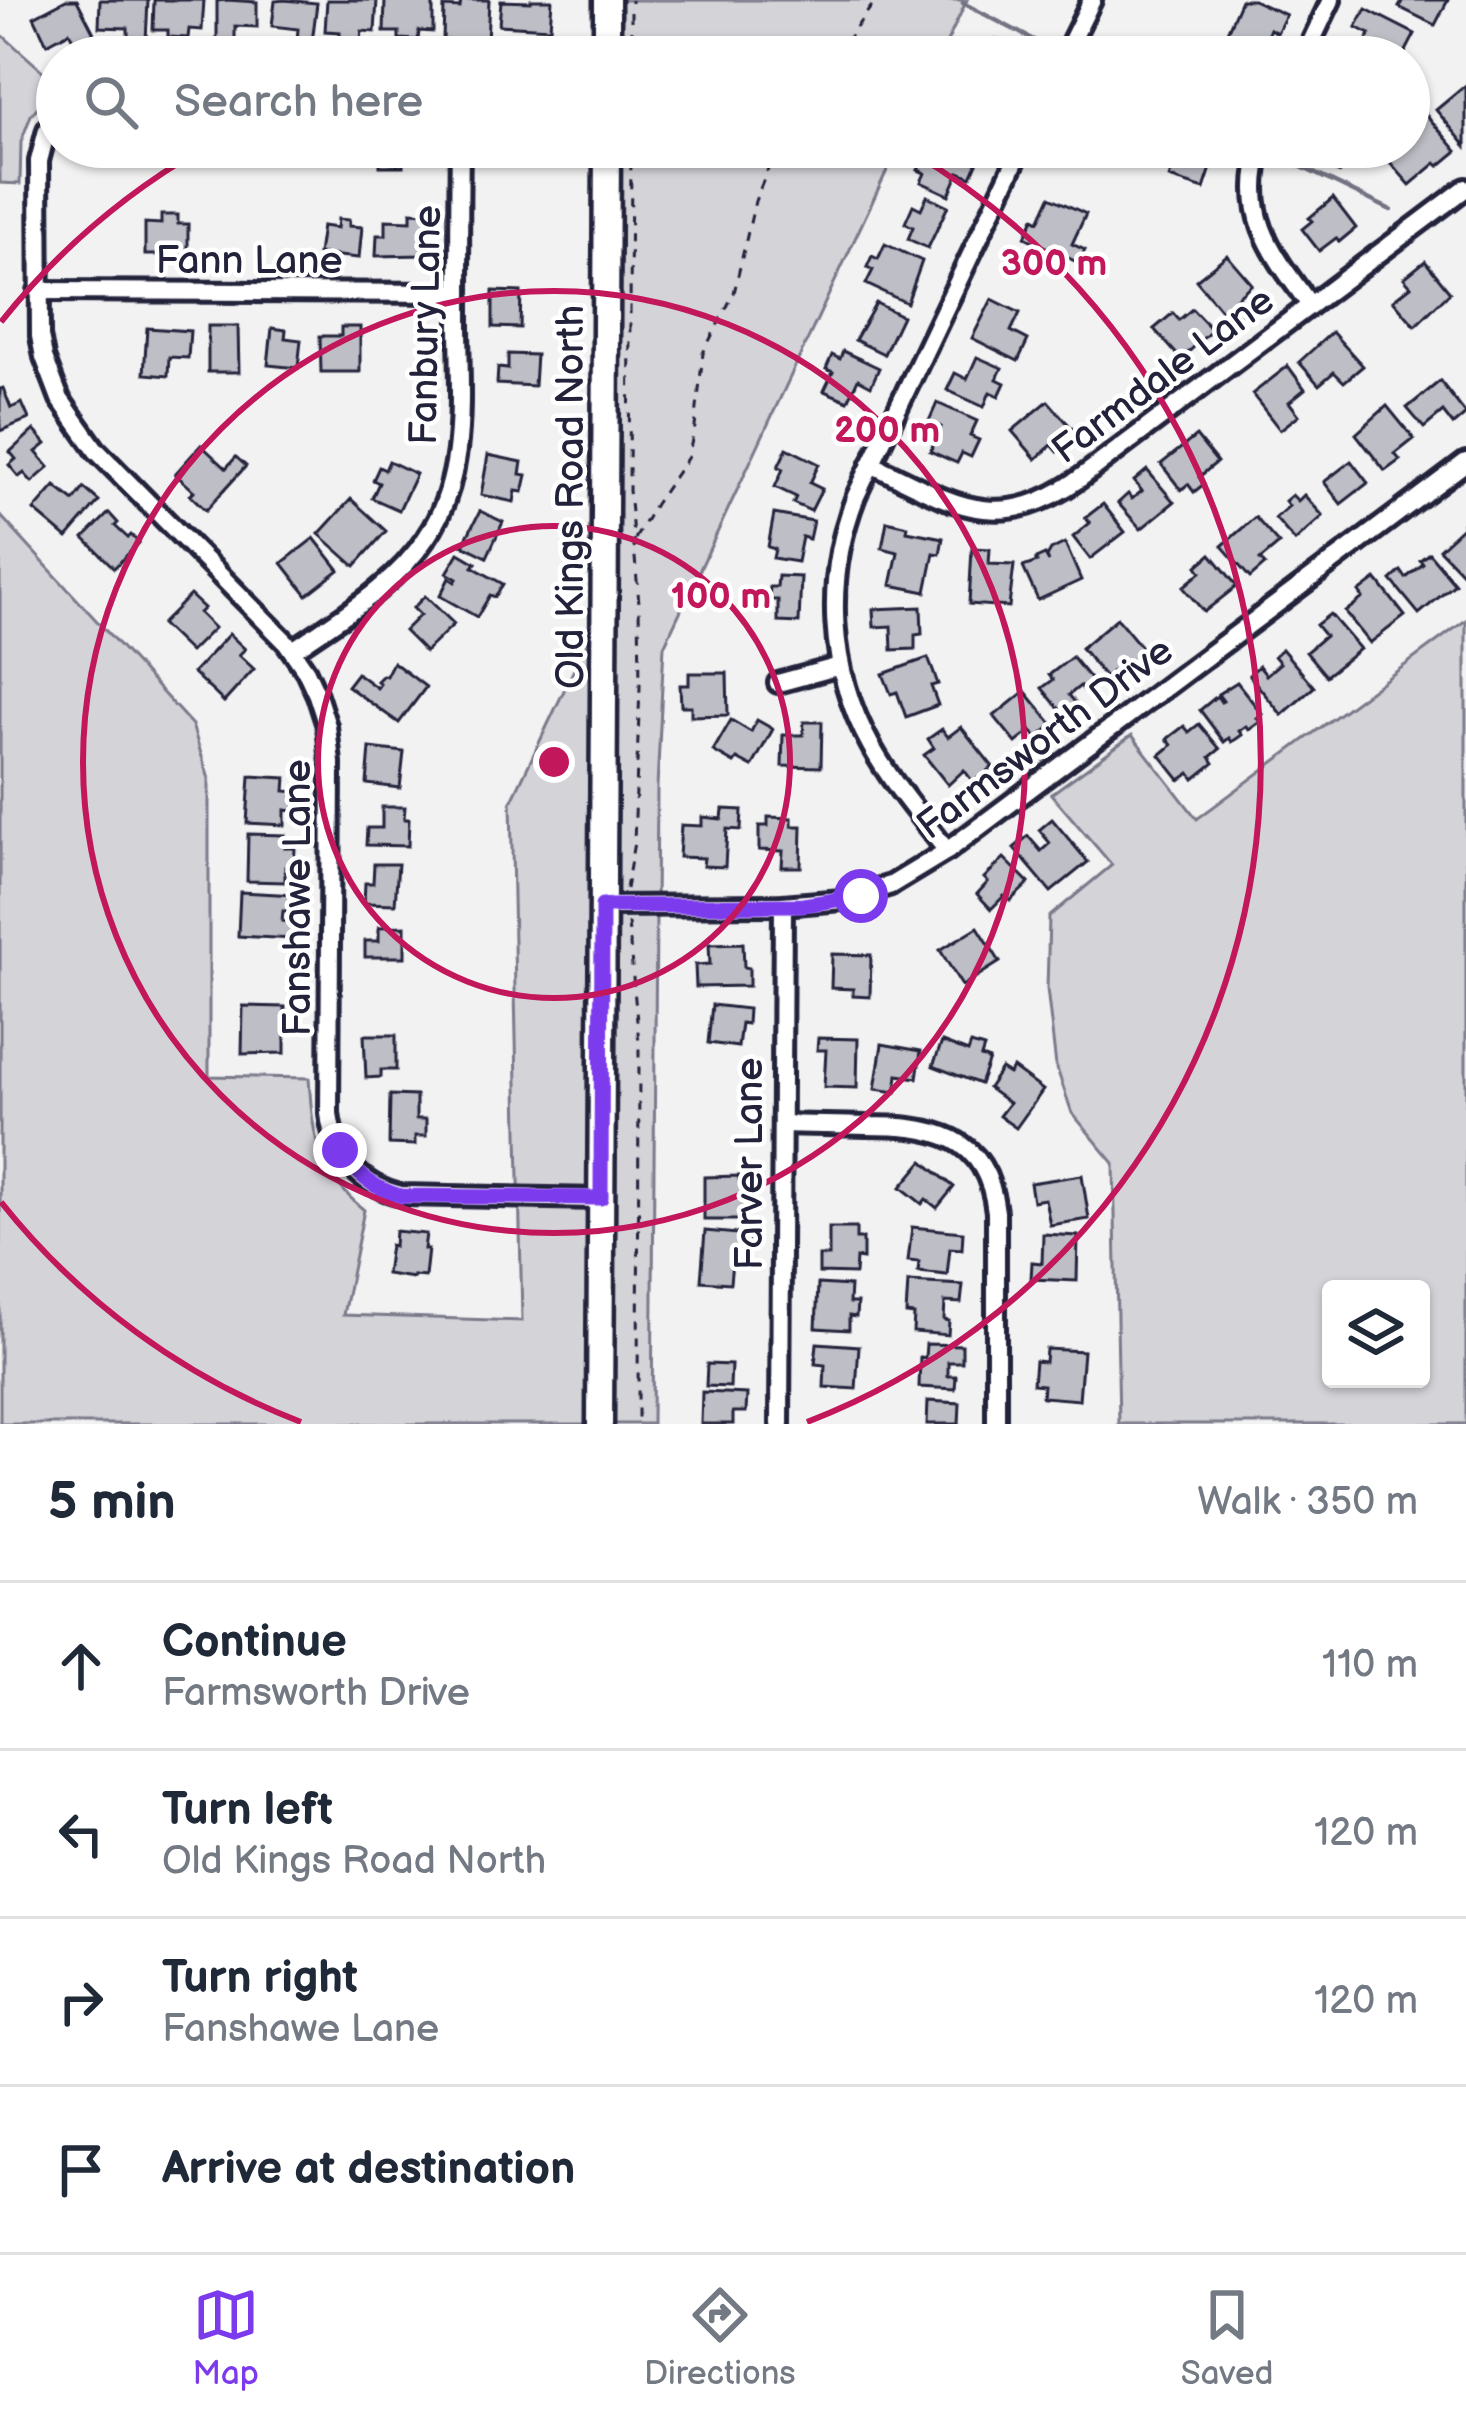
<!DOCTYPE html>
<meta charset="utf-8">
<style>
:root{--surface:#fff;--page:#f6f6f7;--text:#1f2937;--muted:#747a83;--line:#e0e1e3;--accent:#7c3aed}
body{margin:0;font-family:"Balsamiq Sans",sans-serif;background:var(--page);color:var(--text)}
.controls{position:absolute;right:36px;bottom:36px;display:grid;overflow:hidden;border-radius:12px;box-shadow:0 3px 9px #0004}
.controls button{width:108px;height:108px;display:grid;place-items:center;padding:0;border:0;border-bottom:3px solid var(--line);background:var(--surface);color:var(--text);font:60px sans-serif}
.stop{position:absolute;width:36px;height:36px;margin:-27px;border:9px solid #7c3aed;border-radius:50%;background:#fff}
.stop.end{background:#7c3aed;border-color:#fff;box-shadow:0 3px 12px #0008}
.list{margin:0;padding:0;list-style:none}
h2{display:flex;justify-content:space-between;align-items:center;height:156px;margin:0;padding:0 48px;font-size:51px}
h2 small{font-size:39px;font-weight:400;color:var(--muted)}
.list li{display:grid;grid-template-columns:78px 1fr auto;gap:36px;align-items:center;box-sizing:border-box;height:168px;padding:0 48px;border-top:3px solid var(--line)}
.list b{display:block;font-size:45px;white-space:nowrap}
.list p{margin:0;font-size:39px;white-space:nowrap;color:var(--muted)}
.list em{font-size:39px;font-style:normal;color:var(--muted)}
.icon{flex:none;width:66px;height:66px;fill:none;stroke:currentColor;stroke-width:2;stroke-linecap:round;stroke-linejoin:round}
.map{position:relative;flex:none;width:1466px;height:1424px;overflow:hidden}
.search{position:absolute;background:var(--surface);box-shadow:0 3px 9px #0004;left:36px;right:36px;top:36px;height:132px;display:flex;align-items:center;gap:30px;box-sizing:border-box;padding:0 42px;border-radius:66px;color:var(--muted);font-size:45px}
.sheet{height:828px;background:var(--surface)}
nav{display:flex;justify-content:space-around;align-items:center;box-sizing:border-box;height:168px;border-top:3px solid var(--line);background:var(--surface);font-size:33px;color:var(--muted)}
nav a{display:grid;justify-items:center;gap:6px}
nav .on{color:var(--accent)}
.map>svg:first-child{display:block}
.green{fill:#d3d3d8;stroke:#7a7a8a;stroke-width:3;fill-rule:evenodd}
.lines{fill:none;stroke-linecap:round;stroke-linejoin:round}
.stream{stroke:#727282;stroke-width:4.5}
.building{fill:#bebec6;stroke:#22223b;stroke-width:3}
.street-casing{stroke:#22223b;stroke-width:26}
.secondary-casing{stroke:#22223b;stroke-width:33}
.path{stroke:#22223b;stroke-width:3;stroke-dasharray:9 9;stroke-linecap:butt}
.street{stroke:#fff;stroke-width:16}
.secondary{stroke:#fff;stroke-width:24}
.route{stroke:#7c3aed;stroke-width:15}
.ring{fill:none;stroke:#c2185b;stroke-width:6}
.labels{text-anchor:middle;stroke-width:9;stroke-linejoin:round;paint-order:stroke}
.street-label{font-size:39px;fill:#22223b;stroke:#fff}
.centre{fill:#c2185b;stroke:#fff;stroke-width:6}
.ring-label{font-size:36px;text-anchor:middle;font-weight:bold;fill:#c2185b;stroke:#fff;stroke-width:9;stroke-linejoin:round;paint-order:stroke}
</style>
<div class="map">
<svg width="1466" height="1424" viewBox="0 0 1466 1424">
<rect width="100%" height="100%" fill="#f2f2f3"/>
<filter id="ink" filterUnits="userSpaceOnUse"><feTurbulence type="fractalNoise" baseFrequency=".00833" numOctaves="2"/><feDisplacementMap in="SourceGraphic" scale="24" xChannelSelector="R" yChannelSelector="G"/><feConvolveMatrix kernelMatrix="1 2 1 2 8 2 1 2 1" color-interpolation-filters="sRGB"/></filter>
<g filter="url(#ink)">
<!-- green -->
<g class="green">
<path d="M616,0H967L940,57H616Z"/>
<path d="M0,33L57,84L31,115L21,142L20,184L0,183Z"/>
<path d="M615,147H898L664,646L657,787L652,1424H610Z"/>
<path d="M0,515L192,725L209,779V1076L309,1078C313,1138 316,1170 364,1210L343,1315L522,1321L511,802L597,621L592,1424H0Z"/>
<path d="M1466,620V1424H1119L1114,1163L1072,1113L1056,1066L1047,989L1049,917L1112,865L1051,794L1132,735L1197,819ZM1331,1289H1421V1379H1331Z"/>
</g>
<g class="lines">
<!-- stream -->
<g class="stream">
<path d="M963,3L1049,48"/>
<path d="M1289,161L1391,210"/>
</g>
</g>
<!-- building -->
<g class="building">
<path d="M66,0H77L94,33L75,43L69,32L47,44L34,17Z"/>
<path d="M100,0H148L146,41H128V28L99,27Z"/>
<path d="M154,0H204L202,30L189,29L188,38L168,37V30H153Z"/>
<path d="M227,0L257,2V27L235,26V40H217V1Z"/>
<path d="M284,0L317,3L312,42L297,40L298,29L272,26L275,1Z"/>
<path d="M327,0H377L375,32L362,31L361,40L340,38V32L325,31Z"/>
<path d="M385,0H433V32L419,31L418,40L399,39V32H384Z"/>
<path d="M461,0H489L487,42L443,40L444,7L460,8Z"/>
<path d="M531,0H552L550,28L499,25L501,1L531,2Z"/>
<path d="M1241,0H1253L1286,15L1277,33L1270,29L1261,50L1226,34Z"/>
<path d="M1403,0H1448L1435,25L1399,7Z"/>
<path d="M1366,9L1415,34L1403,57L1359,56L1370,34L1356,27Z"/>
<path d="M996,39L1018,50L1015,57H978L985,44L992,47Z"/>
<path d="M1466,85V146L1436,110Z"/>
<path d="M1423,111L1457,151L1439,166L1436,163L1410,185L1388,160L1404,147H1409V131L1419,122L1415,117Z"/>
<path d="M380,147H425V159L403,158V166H380Z"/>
<path d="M494,147H554L553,161L494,157Z"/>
<path d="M929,147H953L979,159L971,177L959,172L949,195L921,182L925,173L918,170Z"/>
<path d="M1179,147L1225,148L1220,165L1213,162L1204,189L1169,178Z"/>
<path d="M1315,147H1353L1340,173L1310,158Z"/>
<path d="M927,196L948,206L928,248L908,239L913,227L905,223L913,205L921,209Z"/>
<path d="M1050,197L1086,214L1072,244L1085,250L1079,263L1025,237L1034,218L1039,221Z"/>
<path d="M1333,198L1356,228L1339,242L1336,238L1319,251L1302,229L1312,221L1309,218Z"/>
<path d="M411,212L426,213L424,255L376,256L377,235H386V220L411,221Z"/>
<path d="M161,215H178V224H188V255H145V223L161,224Z"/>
<path d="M338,219L349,220V226L362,227L359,258L318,254L322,226L337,228Z"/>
<path d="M885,244L922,261L907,303L866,284L873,270L867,267L872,256L878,259Z"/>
<path d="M1227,255L1252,284L1235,299L1245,311L1231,322L1196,280Z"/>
<path d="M1425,261L1450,292L1415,326L1393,300L1411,286L1404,278Z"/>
<path d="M493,291L521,292L520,328L493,327Z"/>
<path d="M992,299L1020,313L1011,331L1028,340L1018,361L972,338Z"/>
<path d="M876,303L902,316L884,354L855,340Z"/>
<path d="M1192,309L1212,330L1181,359L1154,329L1173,313L1179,320Z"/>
<path d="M208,326H238L239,372H208Z"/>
<path d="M341,327H360V372H321L320,336H341Z"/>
<path d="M147,328L190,331L188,358L169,357L168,376L144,374Z"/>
<path d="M272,328L286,330L285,338L301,340L298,368L268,365Z"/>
<path d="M1332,332L1363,366L1344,382L1334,372L1319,385L1299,362Z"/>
<path d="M843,351L879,368L871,386L858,379L848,401L824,391L833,372L826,369L832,355L840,359Z"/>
<path d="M508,354L536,355L534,386L497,384L498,368L508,369Z"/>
<path d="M977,357L1002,368L997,379L1005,383L999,396L990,392L984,407L947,390L955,373L967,379Z"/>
<path d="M1288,366L1305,389L1289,402L1299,415L1280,430L1252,394Z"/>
<path d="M1440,381L1466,414L1453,425L1443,412L1424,428L1407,408Z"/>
<path d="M3,388L11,408L22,403L29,419L0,431V389Z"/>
<path d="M1048,401L1078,435L1058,452L1052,445L1036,459L1012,431Z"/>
<path d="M937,403L977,421L970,436L979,440L971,457L962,453L957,463L930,451L935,441L930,438L934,430L939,432L941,427L929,421Z"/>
<path d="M1387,406L1414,439L1395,454L1400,460L1385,471L1356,434Z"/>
<path d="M34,430L46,444L36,452L49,467L32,482L24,473L19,477L9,465L16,459L10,452Z"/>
<path d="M1196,436L1217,462L1199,477L1204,484L1194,492L1188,484L1181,490L1161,464Z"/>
<path d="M201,445L226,468L236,457L246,466L206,510L190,495L194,491L175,474Z"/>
<path d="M787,448L819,464L810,483L822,489L811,511L793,503L796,497L775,487L783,469L778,467Z"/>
<path d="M488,455L522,462L520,474L527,475L523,492L516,491L514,502L481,495Z"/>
<path d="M389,461L416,474L399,510L372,498L379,483L373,480L379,467L385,470Z"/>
<path d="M1351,461L1368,483L1341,504L1324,482Z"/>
<path d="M1147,470L1174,502L1141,529L1118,503L1128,494L1132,499L1142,491L1134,481Z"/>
<path d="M55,486L74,501L84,488L99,501L67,538L34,510Z"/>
<path d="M1292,495L1298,501L1304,495L1323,516L1295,541L1275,518L1289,506L1285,501Z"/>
<path d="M351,499L386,531L355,566L319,534Z"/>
<path d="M1103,504L1125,532L1090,559L1073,537L1090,523L1085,518Z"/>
<path d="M480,511L503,522L487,557L463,545Z"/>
<path d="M109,513L118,523L115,526L128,538L131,535L139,543L114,568L84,538Z"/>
<path d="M774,514L813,521L809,539L802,537L797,562L773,558L775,549L768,547Z"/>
<path d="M1255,517L1279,544L1260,560L1265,565L1250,578L1222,546Z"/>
<path d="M1466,520V575L1465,576L1439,549L1465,525L1463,523Z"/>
<path d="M887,521L908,526L907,531L943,538L940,554L934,553L926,592L891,585L898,552L882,548Z"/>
<path d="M314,538L339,570L307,595L282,563Z"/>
<path d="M1065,543L1081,580L1038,600L1023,567L1037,562L1036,559L1045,555L1049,562L1047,557L1051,550Z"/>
<path d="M972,548L990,549L989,564L1014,565L1009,607L969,604Z"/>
<path d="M459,553L476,563L473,567L503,584L495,597L490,595L477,617L440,596L449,578L455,582L457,579L447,573Z"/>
<path d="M1429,553L1455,584L1419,614L1391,580L1401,571L1406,578L1423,564L1420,560Z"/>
<path d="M1211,554L1237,586L1204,612L1183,587L1201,572L1197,566Z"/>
<path d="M778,576L801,577L799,623L778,622V600H769L770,587H777Z"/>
<path d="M1376,579L1405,616L1370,643L1345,612L1363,598L1359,592Z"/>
<path d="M190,595L204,608L199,613L214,628L190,652L161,624Z"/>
<path d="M425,596L454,624L425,652L404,631L420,615L413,608Z"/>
<path d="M921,607L922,634L915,635V649L892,650L891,626L874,627L873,609Z"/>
<path d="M1330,614L1360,649L1326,676L1306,652L1325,636L1316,625Z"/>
<path d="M1117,618L1147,654L1127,670L1122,663L1105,677L1081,648Z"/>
<path d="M229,634L245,649L239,655L254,669L224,702L193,673Z"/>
<path d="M1282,649L1314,687L1282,715L1249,675L1259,666L1266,675L1280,663L1274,656Z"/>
<path d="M1072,657L1095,685L1086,693L1080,686L1069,695L1078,706L1065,716L1042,688L1053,680L1049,675Z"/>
<path d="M928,658L938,684L931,686L938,705L906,717L897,692L891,694L883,674Z"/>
<path d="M393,662L426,687L399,723L347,686L357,673L377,688L380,684L377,681L383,675L386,676Z"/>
<path d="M689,673H727L728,715L691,716V706H681L680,685H689Z"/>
<path d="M1237,682L1262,714L1257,718L1260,722L1249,730L1246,726L1239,731L1242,735L1232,742L1229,738L1224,742L1200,710L1217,696L1221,702L1223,701L1218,694Z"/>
<path d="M1025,691L1053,725L1037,738L1031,731L1016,743L994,716Z"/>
<path d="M731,720L751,732L757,720L773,729L752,767L737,759L734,763L713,751Z"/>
<path d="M804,722H822L821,767L782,766L783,735H803Z"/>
<path d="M1199,724L1220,749L1210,757L1214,763L1194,779L1190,773L1180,780L1160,755L1172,745L1167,739L1184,726L1189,732Z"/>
<path d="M961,727L993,767L973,782L964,770L948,785L924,755L934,748L928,739L942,729L948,737Z"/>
<path d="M370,748L404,752L400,788L367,784Z"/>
<path d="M250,776L286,778L285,791L296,792L294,811L285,810V825L247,823Z"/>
<path d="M382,807H405L404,819H409L408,846L366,845L367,828H382Z"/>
<path d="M723,809L742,810L741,830L727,829L725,867L703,866L704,858L679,857L681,825L702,826V817L722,819Z"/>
<path d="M768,817L792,818V826H802L801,867H782L783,851L759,850V826H768Z"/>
<path d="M1052,819L1088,862L1051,892L1014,848L1028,836L1041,851L1050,843L1039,830Z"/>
<path d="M248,834L285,835V848H295L294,868L285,867V882L247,881Z"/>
<path d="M1004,858L1029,883L1010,901L1004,896L991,909L977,894L988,882L984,878Z"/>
<path d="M374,864H398L395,904L364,903L365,883H373Z"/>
<path d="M240,892L295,895L294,911H283L282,921L295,922L294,939L238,936Z"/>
<path d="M405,926V957H365V941H379V927Z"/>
<path d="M978,927L1000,962L962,986L940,950Z"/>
<path d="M743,943L744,967L749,968V986L696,987L695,965L710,964L709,944Z"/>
<path d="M832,954L871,955L870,997L853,996V989L831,988Z"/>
<path d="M712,1005L748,1009L747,1024L741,1023L738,1047L708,1043Z"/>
<path d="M243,1006L285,1007V1053L242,1054Z"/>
<path d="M364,1035H396V1070H381V1077L366,1078Z"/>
<path d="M818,1038L858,1039L857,1088L824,1087L826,1050H817Z"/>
<path d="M942,1042L968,1052L971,1044L984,1048L981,1057L989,1060L980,1084L933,1066Z"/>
<path d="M882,1044L921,1051L917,1078L898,1075L896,1092L875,1089Z"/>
<path d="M1013,1068L1043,1090L1016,1128L999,1116L1009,1103L988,1088L1001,1069L1009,1074Z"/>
<path d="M390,1095L416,1096V1119H426V1136H415V1145L389,1144Z"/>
<path d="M923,1161L954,1187L937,1208L926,1199L922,1204L901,1187Z"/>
<path d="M1082,1175L1089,1219L1050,1225L1045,1199L1033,1201L1030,1183Z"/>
<path d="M739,1176V1181H744L743,1220H704V1177Z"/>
<path d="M912,1227L963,1232L962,1249L950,1248L947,1275L918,1272L919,1262L908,1261Z"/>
<path d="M829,1228H856V1239H863V1259L856,1258L855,1274L819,1273V1256H829Z"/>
<path d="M395,1231L426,1234L424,1249H428L425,1277L413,1276V1278L386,1274L390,1245L394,1246Z"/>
<path d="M705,1231L749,1235L747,1254L733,1252L730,1283L701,1281Z"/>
<path d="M1043,1234L1078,1236L1077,1281L1031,1279L1032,1262L1042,1263Z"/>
<path d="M908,1282L963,1285L961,1303L945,1302L944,1320L949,1321L948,1335L913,1332L914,1315L906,1314Z"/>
<path d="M818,1284L850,1286L849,1303H857L856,1317L849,1316V1330L816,1328Z"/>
<path d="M817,1343L859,1346L856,1389L824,1387L825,1365L815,1364Z"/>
<path d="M926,1344L962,1345V1362H948V1376H956L955,1389L919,1387L920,1357L925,1358Z"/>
<path d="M1046,1349L1083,1351L1079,1400L1042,1397L1043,1385L1033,1384L1035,1361L1045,1362Z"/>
<path d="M707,1364L731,1365L730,1387L706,1386Z"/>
<path d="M702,1392L747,1394L746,1412H733V1424H701Z"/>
<path d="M928,1401L960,1403L959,1424H927Z"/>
</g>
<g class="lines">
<!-- street casing -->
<g class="street-casing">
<g id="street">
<path d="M1064,57L1092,0"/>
<path d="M1304,57L1331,0"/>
<path d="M57,112L47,130L39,161L40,336L44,357L60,399L96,450L286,642L306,671L317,695L327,726L331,763L329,1113C333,1154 360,1186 401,1195L601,1199"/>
<path d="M1262,147C1240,214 1272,253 1310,305"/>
<path d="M38,291L459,293"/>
<path d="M871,464C951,502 996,537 1079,479L1466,188"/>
<path d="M293,650C340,617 394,587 426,538C469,476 459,394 459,322C459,264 459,205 460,147"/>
<path d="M778,683L840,666"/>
<path d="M947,851C921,817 892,784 871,746C828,669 824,578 856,496L1022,147"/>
<path d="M602,906L783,905L842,900L891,885L947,851L1466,462"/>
<path d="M782,1124C810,1125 838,1125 866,1126C933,1126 987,1133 996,1212V1424"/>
<path d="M780,1424L783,905"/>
</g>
</g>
<!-- secondary casing -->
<g class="secondary-casing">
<g id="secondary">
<path d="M607,57V0"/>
<path d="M600,1424L607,147"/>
</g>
</g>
<!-- path -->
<g class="path">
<path d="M631,57V0"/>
<path d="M835,57L876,0"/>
<path d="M635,539L655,504L688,457L695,427L703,353L734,293L755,201L777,147"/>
<path d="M626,889L634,842L640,687L639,603L629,490L631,147"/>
<path d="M628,923L639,1043L638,1424"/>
</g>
<!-- street -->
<use href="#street" class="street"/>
<!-- secondary -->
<use href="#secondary" class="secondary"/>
</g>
</g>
<g class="lines" filter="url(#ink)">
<!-- route -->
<path class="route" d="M340,1150C355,1173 373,1189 401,1196L601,1198L602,906L803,905L861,896"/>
</g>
<!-- distance rings -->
<g class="ring">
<circle cx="554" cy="762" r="236"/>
<circle cx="554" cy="762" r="471"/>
<path d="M301 1422A707 707 0 0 1 1 1202M1 322A707 707 0 0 1 200 150M505 57A707 707 0 0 1 603 57M908 150A707 707 0 0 1 807 1422"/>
</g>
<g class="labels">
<!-- street labels -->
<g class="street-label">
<text x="249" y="273">Fann Lane</text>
<text transform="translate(424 325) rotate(-89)" y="14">Fanbury Lane</text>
<text transform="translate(1162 374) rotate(-37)" y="14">Farmdale Lane</text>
<text transform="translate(569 497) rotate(-90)" y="14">Old Kings Road North</text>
<text transform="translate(1044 737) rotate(-37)" y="14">Farmsworth Drive</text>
<text transform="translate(296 898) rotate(-90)" y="14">Fanshawe Lane</text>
<text transform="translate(748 1164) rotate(-90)" y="14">Farver Lane</text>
</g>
</g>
<circle cx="554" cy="762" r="18" class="centre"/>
<g class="ring-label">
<text x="1054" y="275">300 m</text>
<text x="887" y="442">200 m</text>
<text x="721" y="608">100 m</text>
</g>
</svg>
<div class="controls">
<button><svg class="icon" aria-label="layers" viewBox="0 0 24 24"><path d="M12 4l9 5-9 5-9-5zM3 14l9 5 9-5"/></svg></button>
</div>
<div class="stop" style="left:861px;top:896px"></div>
<div class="stop end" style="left:340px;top:1150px"></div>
<div class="search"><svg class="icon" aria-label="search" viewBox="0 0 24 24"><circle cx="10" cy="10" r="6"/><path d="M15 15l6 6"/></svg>Search here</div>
</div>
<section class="sheet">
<h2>5 min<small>Walk · 350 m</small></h2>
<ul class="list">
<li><svg class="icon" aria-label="ahead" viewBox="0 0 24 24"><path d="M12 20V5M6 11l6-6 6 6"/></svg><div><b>Continue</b><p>Farmsworth Drive</p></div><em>110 m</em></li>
<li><svg class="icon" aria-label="left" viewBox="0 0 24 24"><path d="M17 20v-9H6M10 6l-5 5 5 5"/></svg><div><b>Turn left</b><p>Old Kings Road North</p></div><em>120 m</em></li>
<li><svg class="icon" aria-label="right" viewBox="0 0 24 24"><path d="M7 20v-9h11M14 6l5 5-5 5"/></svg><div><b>Turn right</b><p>Fanshawe Lane</p></div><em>120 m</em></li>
<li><svg class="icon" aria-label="arrive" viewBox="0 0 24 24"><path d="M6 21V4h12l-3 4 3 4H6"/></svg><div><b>Arrive at destination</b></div></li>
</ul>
</section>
<nav>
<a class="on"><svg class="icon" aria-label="map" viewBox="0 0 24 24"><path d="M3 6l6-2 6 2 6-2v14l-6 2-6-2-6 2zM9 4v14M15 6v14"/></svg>Map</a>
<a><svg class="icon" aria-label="directions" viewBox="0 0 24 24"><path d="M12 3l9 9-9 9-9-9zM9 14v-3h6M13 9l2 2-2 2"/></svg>Directions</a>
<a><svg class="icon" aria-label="saved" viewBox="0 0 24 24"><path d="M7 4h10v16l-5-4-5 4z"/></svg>Saved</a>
</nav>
